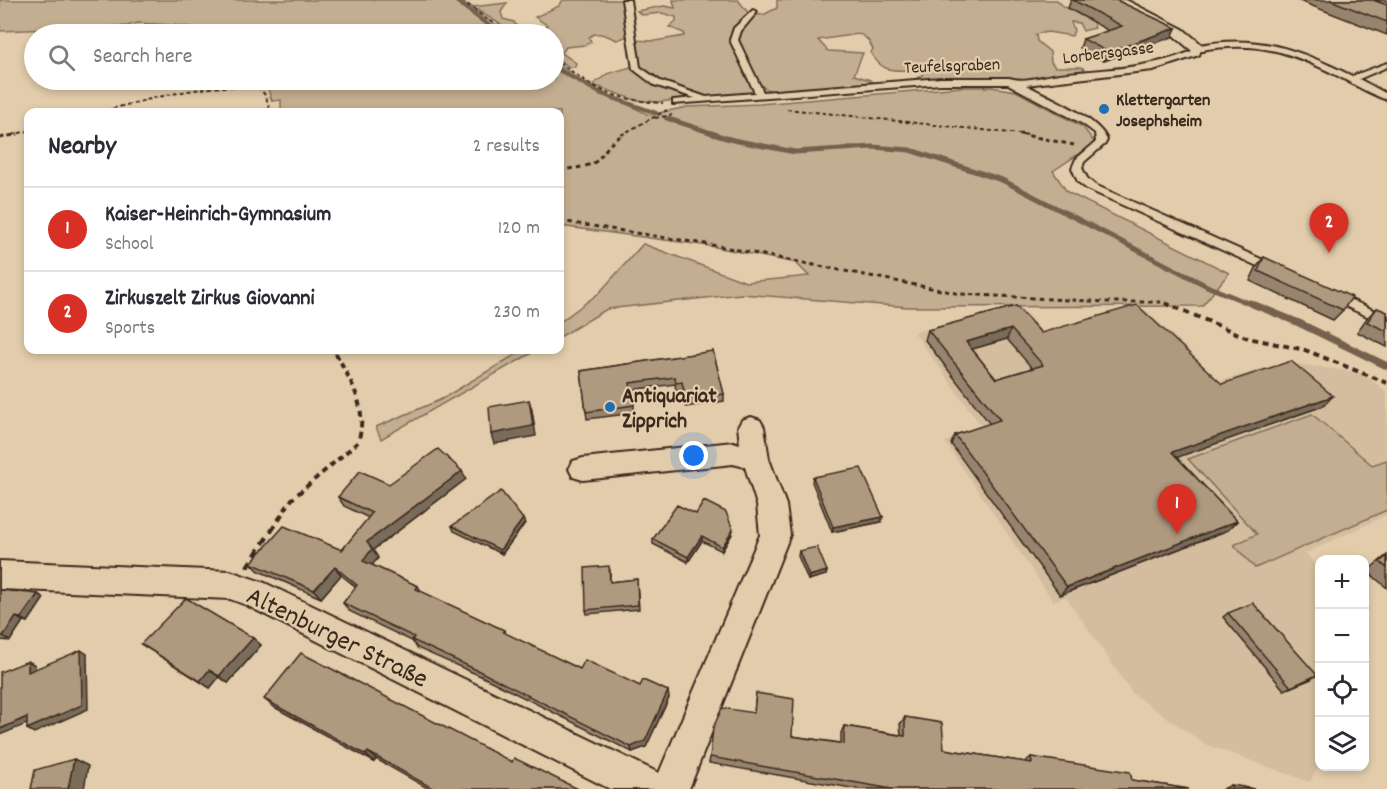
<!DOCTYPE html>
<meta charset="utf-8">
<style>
:root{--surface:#fff;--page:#f7f7f7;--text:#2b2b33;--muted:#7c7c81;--line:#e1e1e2;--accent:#d93025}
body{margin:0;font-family:Dekko,sans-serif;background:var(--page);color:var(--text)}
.controls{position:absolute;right:18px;bottom:18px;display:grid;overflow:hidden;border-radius:12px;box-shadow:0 3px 9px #0003}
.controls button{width:54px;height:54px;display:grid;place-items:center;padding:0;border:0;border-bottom:2px solid var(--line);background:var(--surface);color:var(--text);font:30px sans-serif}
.you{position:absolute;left:694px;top:456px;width:21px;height:21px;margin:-15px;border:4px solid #fff;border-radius:50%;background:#1a73e8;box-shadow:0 0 0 9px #1a73e833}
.badge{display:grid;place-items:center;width:39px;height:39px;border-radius:50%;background:var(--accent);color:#fff;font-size:20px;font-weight:700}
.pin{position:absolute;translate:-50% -50px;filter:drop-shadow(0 2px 3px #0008)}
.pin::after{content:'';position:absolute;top:32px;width:21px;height:18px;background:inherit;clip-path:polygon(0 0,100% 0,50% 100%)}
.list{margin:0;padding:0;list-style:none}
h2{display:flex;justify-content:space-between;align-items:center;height:78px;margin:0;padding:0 24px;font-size:26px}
h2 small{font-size:20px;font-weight:400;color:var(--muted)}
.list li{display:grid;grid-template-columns:39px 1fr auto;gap:18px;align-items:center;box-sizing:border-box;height:84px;padding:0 24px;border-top:2px solid var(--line)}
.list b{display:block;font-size:22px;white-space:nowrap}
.list p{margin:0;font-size:20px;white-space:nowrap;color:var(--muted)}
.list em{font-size:20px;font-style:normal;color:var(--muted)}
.icon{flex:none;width:33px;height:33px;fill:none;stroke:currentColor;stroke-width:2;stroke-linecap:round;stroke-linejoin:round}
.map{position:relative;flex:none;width:1387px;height:789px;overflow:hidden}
.search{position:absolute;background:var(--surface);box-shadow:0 3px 9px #0003;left:24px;top:24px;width:540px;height:66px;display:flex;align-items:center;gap:15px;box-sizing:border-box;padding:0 21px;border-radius:33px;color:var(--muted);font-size:22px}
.panel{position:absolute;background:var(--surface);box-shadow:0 3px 9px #0003;left:24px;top:108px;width:540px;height:246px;border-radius:12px}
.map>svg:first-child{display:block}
.built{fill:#d3bd9e}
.green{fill:#c4ae91;stroke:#806c58;stroke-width:1.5}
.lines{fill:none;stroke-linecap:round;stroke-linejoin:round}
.stream-far2{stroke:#74614e;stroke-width:4.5}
.stream-far1{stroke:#74614e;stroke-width:5}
.stream{stroke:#74614e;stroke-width:7}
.lane-casing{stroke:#3b2a1e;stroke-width:4}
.street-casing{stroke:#3b2a1e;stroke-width:4}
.path-far3{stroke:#3b2a1e;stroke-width:2;stroke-dasharray:4 3;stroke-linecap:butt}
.path-far2{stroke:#3b2a1e;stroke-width:3;stroke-dasharray:4.5 4;stroke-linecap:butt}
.path-far1{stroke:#3b2a1e;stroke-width:4;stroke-dasharray:6 4.5;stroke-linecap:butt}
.path{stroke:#3b2a1e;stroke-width:4.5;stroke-dasharray:8 6;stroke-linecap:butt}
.lane{fill:#e2ccab;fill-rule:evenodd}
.street{fill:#e2ccab;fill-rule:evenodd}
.wall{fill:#96846e;stroke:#3b2a1e;stroke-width:1.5;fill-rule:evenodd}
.shaded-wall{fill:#7a6c5a;stroke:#3b2a1e;stroke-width:1.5}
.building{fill:#af9a80;stroke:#3b2a1e;stroke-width:1.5;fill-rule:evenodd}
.poi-dot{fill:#1f6fb2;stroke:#e2ccab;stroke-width:2}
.labels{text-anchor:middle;stroke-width:4.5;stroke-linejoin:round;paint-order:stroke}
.far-street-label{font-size:18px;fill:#3b2a1e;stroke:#e2ccab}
.far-poi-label{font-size:18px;font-weight:bold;fill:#3b2a1e;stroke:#e2ccab;text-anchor:start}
.poi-label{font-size:22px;font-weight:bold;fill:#3b2a1e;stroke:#e2ccab;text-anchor:start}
.near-street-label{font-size:27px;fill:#3b2a1e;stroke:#e2ccab}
</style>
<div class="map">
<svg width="1387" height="789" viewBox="0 0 1387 789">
<rect width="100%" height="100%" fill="#e2ccab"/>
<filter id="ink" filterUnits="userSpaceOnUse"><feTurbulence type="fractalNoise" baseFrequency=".0167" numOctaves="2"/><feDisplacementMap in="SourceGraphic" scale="12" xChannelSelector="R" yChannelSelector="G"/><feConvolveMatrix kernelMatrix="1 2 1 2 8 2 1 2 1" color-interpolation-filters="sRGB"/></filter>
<g filter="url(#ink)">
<!-- built -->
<path class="built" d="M1022,308L1043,333L1146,310L1220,381L1284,362L1362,373L1387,392V515L1306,553L1320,572V763L1310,782L1205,744L1133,694L1066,597L1053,601L945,442L982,427L914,332Z"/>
<!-- green -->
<g class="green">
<path d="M0,0H459L509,34H247L170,25L138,23L127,26L0,31Z"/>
<path d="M563,0H632L629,1L628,36L617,40C607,36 598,30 589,37L591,42L585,45L566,47L562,53L576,63L575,67H569L554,56V34H545L547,25L535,17L559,6Z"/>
<path d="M673,0H738L751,16L765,14L777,8V0H1057L1063,6L1093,22L1095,28L1083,31L1079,23L1071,22L1074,30L1072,36L1048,32L1036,34L1037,41L1050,52L1051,62L1055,67H1081L1087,71L1085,73L1028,79L895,82L915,79L923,75V72C900,66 886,79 871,53L873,49C870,42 866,35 858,34L818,40L828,51L863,53L854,75L870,80L874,84L771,91C750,84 741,53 732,35L744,69L743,73L753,89V93L657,102L635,100L596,86L594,84L607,74L631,67L632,58L628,45L630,40L655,41L684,36V33L669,27L676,21V17L662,13L642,15L637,11L664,6L675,8Z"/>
<path d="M507,3L501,12L503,19L514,22L518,29L532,34H516L472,7Z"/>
<path d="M554,60L580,81L649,115L687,107L759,104L962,87H991L1016,91L1083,127L1095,143L1053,171L1067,192L1229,273L1202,306L908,307L741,294L607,309L560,337V322L599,293L643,244L746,282L809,276L796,263L710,246L560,226V112H281V100L272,101L268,89L269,80H554Z"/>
<path d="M523,350H537L381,439L376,427L440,400Z"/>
<path d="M1312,414L1372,465L1387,460V510L1255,568L1234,545L1257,534L1188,459Z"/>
</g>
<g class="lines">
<!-- stream-far2 -->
<g class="stream-far2">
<path d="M455,0L500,34"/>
<path d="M554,67L602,94L656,113"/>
<path d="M666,118L718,135"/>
</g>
<!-- stream-far1 -->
<path class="stream-far1" d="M713,134L733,140L795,152L873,147L910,150L1002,180L1209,287L1253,305"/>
<!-- stream -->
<path class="stream" d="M1250,303L1299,323L1387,366"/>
<!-- lane casing -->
<g class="lane-casing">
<g id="lane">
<path d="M622,0H630L640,67L660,81L706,97L755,93L730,40L734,28L753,10L757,12L741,31L738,40L763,92L941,78H1009C1025,83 1043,76 1059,74C1105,69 1149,69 1192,51L1195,46C1255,33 1298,49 1352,76L1387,63V67L1359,79L1387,94V100C1370,94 1353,84 1338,76C1289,51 1257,41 1201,50L1199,55L1153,70L1026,85C1048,97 1098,117 1107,140L1105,144L1084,162L1082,168L1087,178L1095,185L1279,267L1281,270L1275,274L1087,189L1078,182L1072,168L1076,159L1096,142L1095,133L1083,124L1008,84H941L673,104V100L695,98L654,85L633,69Z"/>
<path d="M1331,291L1387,316V325L1327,298L1325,295L1327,292Z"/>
</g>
</g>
<!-- street casing -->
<g class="street-casing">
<g id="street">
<path d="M1108,0H1126L1183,29L1206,48L1204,51H1192L1173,35Z"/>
<path d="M751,417L760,420L764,427L769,459L786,505L790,535L689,789H610L246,605L230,599L0,589V561L230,571L265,583L659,773L760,535L757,505L745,467L733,464L583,480L573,477L569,469L573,461L583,458L733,442L740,444L738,427L742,420Z"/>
</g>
</g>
<!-- path-far3 -->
<g class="path-far3">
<path d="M462,0L486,19L512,34"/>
<path d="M145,26H177L236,34"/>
<path d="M554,58C593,89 612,100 663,103"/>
<path d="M259,88L263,80"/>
<path d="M787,109L1029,135"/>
<path d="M99,112C152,99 203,82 259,88L266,96L270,112"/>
<path d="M655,118L672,115"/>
<path d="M12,135L28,131"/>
<path d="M621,135L667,110"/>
</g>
<!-- path-far2 -->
<g class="path-far2">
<path d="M1020,134L1074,145"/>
<path d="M0,138L18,134"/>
<path d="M560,170C572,168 593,168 600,157C608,147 612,140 624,134"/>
<path d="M560,221L718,246L961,294L1106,302H1162L1169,305"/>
</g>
<!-- path-far1 -->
<g class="path-far1">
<path d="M1165,303L1248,338L1305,350L1387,383"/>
<path d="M279,519L292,499L358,442C369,407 350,380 334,350"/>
</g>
<!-- path -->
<path class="path" d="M247,567L280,518"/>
<!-- lane -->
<use href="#lane" class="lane"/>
<!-- street -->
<use href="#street" class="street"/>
</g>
<!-- wall -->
<g class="wall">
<path d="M1071,0H1116L1176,28L1172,37L1104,61L1080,48L1083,39L1109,31L1068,8Z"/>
<path d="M1297,0H1373L1382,3L1375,0H1387V35Z"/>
<path d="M1264,257L1343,310L1333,320L1250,281L1256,268Z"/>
<path d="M1016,306L1041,333L1222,384L1323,406L1177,457L1237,521L1228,530L1060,595L951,444L955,435L990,424L925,340L928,330ZM1007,339L1032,368L996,379L972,349Z"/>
<path d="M1377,308L1387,312V347L1357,332L1367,318Z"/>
<path d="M713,351L724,394V401L686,407L683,390L676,391L675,384L631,390L635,413L587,419L581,371Z"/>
<path d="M813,477L881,522L832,532L812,482Z"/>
<path d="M466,479L373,550L378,558L372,565L418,586L422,592L504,630L506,634L580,669L640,686L669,698L646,747L632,752L483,677L417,648L412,641L349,611L343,603L356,587L341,575L321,598L259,571L251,563L342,550L369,518L344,506L338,497L389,484Z"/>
<path d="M525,523L502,554L454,531L452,526Z"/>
<path d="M732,534L722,551L702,541L688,562L653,544V539Z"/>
<path d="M799,551L827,571L826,575L808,580L798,556Z"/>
<path d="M1387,555V588L1367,571Z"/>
<path d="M610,571V582L637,579L639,609L587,614L586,610Z"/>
<path d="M0,590L38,594L44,598L28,622L23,621L10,641L0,640Z"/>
<path d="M1228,613L1311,679L1284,690L1223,617Z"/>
<path d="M253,638L261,645L228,683L219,677L210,688L141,644Z"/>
<path d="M756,693L792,736L841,743V733L844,726L901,735L900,724L905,717L944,749L1025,762L1031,757L1132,780L1189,789H857L709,763L710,757L754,713Z"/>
<path d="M264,699L512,762L578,789H429L376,759L374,762L274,707Z"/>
<path d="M1231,785L1254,789H1223Z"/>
</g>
<!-- shaded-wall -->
<g class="shaded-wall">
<path d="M1176,28L1172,37L1104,61L1108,52Z"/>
<path d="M1011,329L1007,339L962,352L966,342Z"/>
<path d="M1333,396L1323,406L1164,462L1172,452Z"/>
<path d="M529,400L532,410L536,436L494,444L491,434Z"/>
<path d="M462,471L466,479L373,550L378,558L368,570L363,561L367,542Z"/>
<path d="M883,517L881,522L832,532L833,527Z"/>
<path d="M523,519L525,523L502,554L500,550Z"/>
<path d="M1237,521L1228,530L1060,595L1067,587Z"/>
<path d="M733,530L732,534L722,551V547Z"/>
<path d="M702,536V541L688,562V557Z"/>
<path d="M335,567L341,575L321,598L314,590Z"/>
<path d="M827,571L826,575L808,580L809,576Z"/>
<path d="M38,594L44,598L28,622L21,618Z"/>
<path d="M16,617L23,621L10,641L3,636Z"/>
<path d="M253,638L261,645L228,683L219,676Z"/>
<path d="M81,650L87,654L88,709L34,733L27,729Z"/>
<path d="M28,661L35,665V676L28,672Z"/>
<path d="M209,670L219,677L210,688L200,681Z"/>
<path d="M1317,675L1311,679L1284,690L1291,687Z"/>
<path d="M668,691L669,698L646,747L632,752L631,747Z"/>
<path d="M27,717L34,721L0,735V729Z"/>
<path d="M368,752L376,759L374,762L366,755Z"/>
<path d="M74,759L88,766L84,789H68Z"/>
</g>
<!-- building -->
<g class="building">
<path d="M1073,0H1116L1176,28L1108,52L1083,39L1122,26Z"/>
<path d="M1330,0H1373L1387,5V22Z"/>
<path d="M1264,257L1352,297L1343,310L1258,271Z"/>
<path d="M1137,305L1222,384L1291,361L1333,396L1172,452L1237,521L1067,587L955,435L1000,420L928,330L1016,306L1041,333ZM1011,329L1043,365L996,379L966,342Z"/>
<path d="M1377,308L1387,312V331L1367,322Z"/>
<path d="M713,351L724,394L686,399L682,382L676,383L675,377L630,383L634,405L586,412L581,371Z"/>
<path d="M529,400L533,426L491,434L489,407Z"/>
<path d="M438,449L462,471L367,542L372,549L363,561L418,586L416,589L504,630L503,632L580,669L585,660L640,686L643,680L668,691L645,741L631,747L479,671L412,640L414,637L343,603L357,585L335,567L314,590L251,563L284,526L342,550L372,513L338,497L360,471L389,484Z"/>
<path d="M861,468L883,517L833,527L813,477Z"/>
<path d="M501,491L523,519L500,550L452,526Z"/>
<path d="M704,501L726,512L733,530L722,547L702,536L688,557L653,539L677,505L696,514Z"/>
<path d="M817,547L827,571L809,576L799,551Z"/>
<path d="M1387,556V568L1380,562Z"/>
<path d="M609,566L610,582L637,579L638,605L586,610L585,568Z"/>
<path d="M0,590L38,594L21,618L16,617L3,636H0Z"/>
<path d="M186,598L253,638L219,676L209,670L200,681L141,644Z"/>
<path d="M1253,603L1317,675L1291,687L1228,613Z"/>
<path d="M81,650L82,705L27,729V717L0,729V672L28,661V672Z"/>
<path d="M301,653L512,762L514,758L578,789H434L368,752L366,755L264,699Z"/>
<path d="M756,693L794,699L792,736L844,744V726L905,736V717L942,723L944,749L1032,763L1031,757L1130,772L1132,780L1189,789H892L710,757L713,728L722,708L754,713Z"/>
<path d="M74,759L68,789H31L35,770Z"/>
<path d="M1231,785L1254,789H1232Z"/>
</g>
</g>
<!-- markers -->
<g class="poi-dot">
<circle cx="1104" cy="109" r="6"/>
<circle cx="610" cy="407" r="6"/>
</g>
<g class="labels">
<!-- far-street labels -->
<g class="far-street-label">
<text transform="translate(1108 52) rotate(-7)" y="6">Lorbersgasse</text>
<text transform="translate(952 65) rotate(-2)" y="6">Teufelsgraben</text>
</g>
<!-- far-poi labels -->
<g class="far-poi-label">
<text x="1116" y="105">Klettergarten<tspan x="1116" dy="21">Josephsheim</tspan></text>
</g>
<!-- poi labels -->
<g class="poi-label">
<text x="622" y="402">Antiquariat<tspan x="622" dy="25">Zipprich</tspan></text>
</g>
<!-- near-street labels -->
<g class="near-street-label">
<text transform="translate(338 636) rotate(26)" y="9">Altenburger Straße</text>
</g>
</g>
</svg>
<div class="controls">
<button>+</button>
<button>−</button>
<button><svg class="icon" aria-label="locate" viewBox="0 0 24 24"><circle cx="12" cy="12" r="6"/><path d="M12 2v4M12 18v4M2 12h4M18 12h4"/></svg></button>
<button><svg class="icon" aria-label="layers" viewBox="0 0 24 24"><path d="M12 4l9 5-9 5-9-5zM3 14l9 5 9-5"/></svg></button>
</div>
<div class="you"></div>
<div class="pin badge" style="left:1177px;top:534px">1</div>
<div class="pin badge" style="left:1329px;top:253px">2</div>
<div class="search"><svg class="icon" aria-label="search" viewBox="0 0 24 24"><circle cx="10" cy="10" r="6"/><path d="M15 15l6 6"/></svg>Search here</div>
<section class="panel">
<h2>Nearby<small>2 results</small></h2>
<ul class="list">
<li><span class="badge">1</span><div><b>Kaiser-Heinrich-Gymnasium</b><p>School</p></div><em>120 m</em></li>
<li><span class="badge">2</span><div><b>Zirkuszelt Zirkus Giovanni</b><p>Sports</p></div><em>230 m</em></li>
</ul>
</section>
</div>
